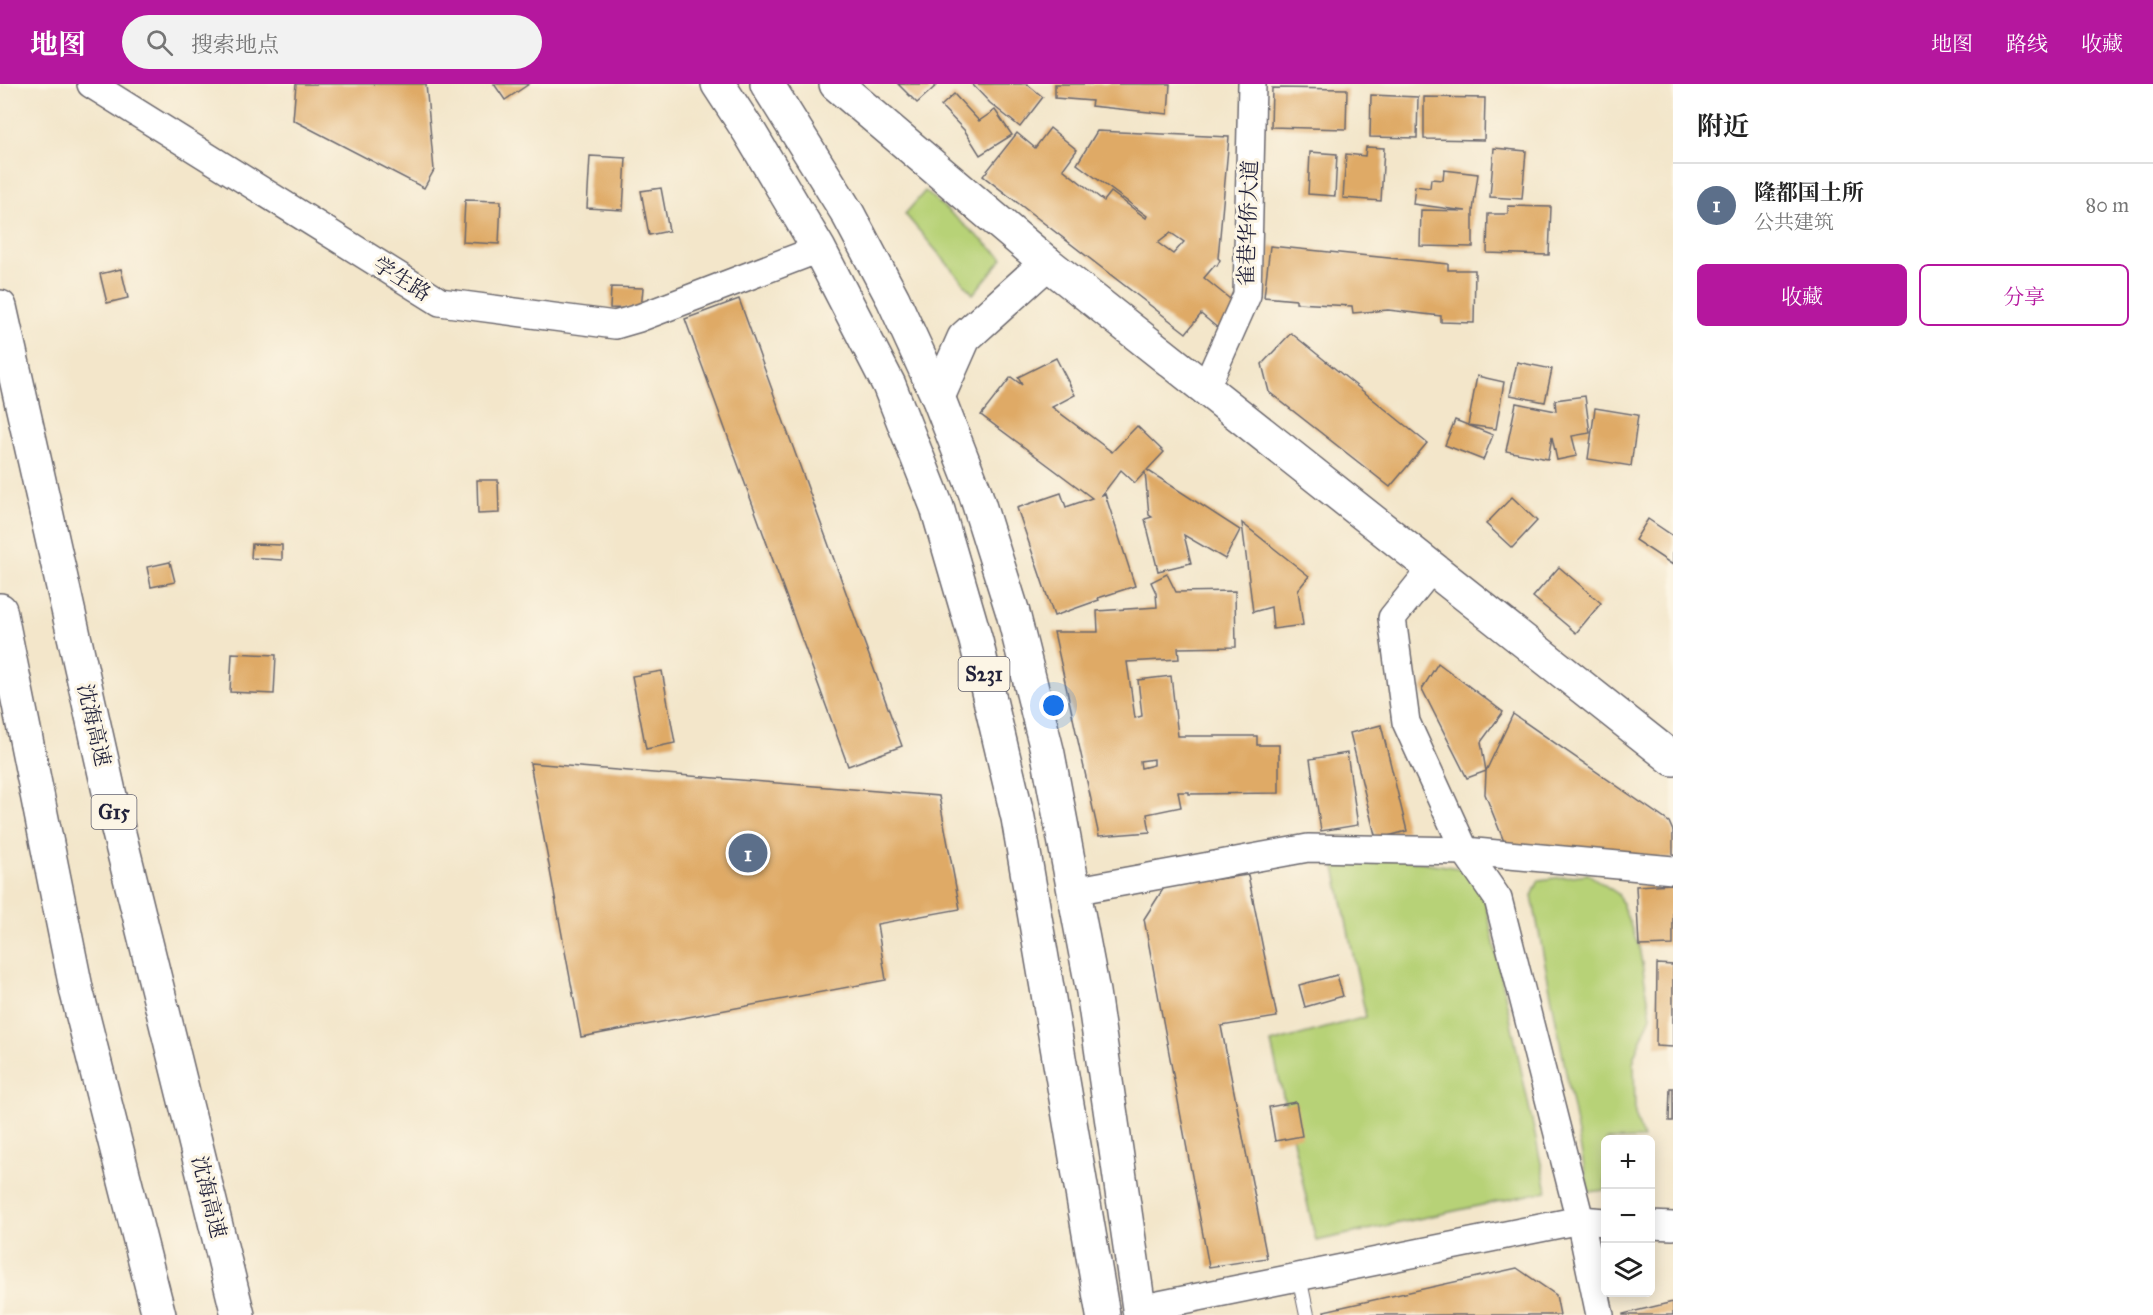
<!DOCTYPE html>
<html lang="zh">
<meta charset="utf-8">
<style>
:root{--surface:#fff;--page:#f2f2f2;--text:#222;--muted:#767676;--line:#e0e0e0;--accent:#b5179e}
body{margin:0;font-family:"IM FELL Great Primer","Noto Serif SC",serif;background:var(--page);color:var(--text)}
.controls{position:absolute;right:18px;bottom:18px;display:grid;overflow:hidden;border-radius:9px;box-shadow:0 3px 15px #0003}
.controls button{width:54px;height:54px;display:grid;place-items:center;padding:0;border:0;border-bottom:2px solid var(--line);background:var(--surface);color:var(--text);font:30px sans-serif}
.you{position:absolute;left:1054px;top:622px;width:21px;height:21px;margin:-15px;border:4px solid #fff;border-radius:50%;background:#1a73e8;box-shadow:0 0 0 9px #1a73e833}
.badge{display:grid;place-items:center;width:39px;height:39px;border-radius:50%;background:var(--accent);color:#fff;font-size:20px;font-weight:700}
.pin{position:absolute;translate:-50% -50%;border:3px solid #fff;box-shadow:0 2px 6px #0006}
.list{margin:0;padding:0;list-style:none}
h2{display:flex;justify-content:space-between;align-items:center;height:78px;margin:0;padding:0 24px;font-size:26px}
h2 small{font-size:20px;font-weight:400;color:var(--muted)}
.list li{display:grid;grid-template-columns:39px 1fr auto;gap:18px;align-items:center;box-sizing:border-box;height:84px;padding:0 24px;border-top:2px solid var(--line)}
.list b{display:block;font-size:22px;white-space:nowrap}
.list p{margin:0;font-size:20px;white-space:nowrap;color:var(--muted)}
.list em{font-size:20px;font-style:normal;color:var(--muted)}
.actions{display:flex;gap:12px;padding:18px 24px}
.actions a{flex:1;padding:14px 0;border:2px solid var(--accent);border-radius:9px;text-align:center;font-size:21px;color:var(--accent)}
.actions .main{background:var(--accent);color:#fff}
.icon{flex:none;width:33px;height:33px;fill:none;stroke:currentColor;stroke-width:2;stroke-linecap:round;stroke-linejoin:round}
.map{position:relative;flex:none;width:1673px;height:1231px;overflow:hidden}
header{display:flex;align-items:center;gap:36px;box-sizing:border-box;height:84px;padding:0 30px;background:var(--accent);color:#fff}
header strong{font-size:28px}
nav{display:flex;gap:33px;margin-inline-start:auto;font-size:21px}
.search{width:420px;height:54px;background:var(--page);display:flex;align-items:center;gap:15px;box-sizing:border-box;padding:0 21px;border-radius:33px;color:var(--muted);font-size:22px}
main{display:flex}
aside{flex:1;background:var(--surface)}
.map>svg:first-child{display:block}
.green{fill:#b7d277;stroke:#6c7a59;stroke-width:1.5}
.building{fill:#dfaa66;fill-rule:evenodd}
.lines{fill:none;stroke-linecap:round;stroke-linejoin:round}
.lane-casing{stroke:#6b676d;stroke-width:16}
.street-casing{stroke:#6b676d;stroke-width:30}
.secondary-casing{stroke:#6b676d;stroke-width:36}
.primary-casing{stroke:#6b676d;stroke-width:36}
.highway-casing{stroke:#6b676d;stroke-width:36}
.lane{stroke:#fff;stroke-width:14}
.street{stroke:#fff;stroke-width:27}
.secondary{stroke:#fff;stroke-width:33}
.primary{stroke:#fff;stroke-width:33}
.highway{stroke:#fff;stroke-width:33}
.labels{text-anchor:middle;stroke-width:6;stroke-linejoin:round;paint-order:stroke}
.shield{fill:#fcf5e5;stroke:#63616e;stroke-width:1.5}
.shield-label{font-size:20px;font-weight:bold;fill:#22223b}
.street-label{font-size:21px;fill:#22223b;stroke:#fcf5e5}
</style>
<header>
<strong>地图</strong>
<div class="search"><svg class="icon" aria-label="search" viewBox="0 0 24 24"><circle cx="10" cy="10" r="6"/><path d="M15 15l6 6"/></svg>搜索地点</div>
<nav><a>地图</a><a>路线</a><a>收藏</a></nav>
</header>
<main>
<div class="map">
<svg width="1673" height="1231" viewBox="0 0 1673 1231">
<rect width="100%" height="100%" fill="#fcf5e5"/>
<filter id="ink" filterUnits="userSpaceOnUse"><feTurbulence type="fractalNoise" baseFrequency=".0167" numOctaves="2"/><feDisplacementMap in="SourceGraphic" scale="12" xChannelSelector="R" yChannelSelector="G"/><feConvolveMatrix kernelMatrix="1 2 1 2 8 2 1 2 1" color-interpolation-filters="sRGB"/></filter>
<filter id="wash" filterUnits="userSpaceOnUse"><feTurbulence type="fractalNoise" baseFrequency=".008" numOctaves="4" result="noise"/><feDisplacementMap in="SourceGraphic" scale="24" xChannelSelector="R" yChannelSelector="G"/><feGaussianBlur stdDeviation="1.35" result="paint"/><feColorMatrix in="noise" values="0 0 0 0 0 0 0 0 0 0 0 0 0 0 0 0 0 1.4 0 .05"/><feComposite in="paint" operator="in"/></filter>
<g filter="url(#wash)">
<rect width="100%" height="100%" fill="#f3e6ca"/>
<!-- green -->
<g class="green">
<path d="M925,107L1003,174L973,210L905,130Z"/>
<path d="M1331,764L1465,785L1481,798L1547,1107L1316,1157L1271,959L1366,933Z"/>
<path d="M1588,790L1618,810L1639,863L1651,932L1634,972L1635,1030L1643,1055L1606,1056L1605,1106L1589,1108L1532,812L1539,796Z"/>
</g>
<g id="blocks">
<!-- building -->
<g class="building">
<path d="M296,0H426L434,86L424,104L293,36Z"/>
<path d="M494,0H529L505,16Z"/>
<path d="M898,0H938L917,19Z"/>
<path d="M972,0H1027L1043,13L1020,43L990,19Z"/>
<path d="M1055,0H1170L1168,30L1091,22L1092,17L1055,14Z"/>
<path d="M1272,4L1347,5L1346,45L1271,43Z"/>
<path d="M954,10L979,37L995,26L1012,51L980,71L965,47L941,22Z"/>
<path d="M1371,11L1418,13L1417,54L1370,53Z"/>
<path d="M1424,13L1485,14L1484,56L1424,55Z"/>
<path d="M1050,44L1077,66L1063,85L1104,117L1111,108L1146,134L1147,132L1077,80L1097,47L1229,53L1218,174L1220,176L1217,182L1215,181L1204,194L1240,223L1220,246L1201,230L1186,249L983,92L1017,49L1035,64ZM1171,149L1184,158L1173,170L1158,159Z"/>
<path d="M1366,63L1384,64L1381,117L1343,114L1346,70L1365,72Z"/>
<path d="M1494,64L1526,67L1522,115L1490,113Z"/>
<path d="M1310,68L1337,70L1335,112L1308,110Z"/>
<path d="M590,72L626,74L623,126L587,124Z"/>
<path d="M1444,86L1478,90L1473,127V163L1420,162L1421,126L1466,127L1413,120L1415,102L1430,104L1431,95L1443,96Z"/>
<path d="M661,104L669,147L649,151L641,107Z"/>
<path d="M465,116L501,117L499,160L463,158Z"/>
<path d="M1508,122L1551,123L1549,171L1487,169L1488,130H1508Z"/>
<path d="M1270,162L1448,180V186H1475L1474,239L1441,238V232L1388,226L1353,229L1352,222L1296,219V216L1264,213Z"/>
<path d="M121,185L128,214L107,219L100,190Z"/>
<path d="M611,203L643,204L641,225L610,224Z"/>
<path d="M739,215L902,662L848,682L685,235Z"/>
<path d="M1291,249L1427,359L1390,403L1269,308L1262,280Z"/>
<path d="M1056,274L1075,311L1052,323L1112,368L1137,342L1164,368L1147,386L1240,446L1225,475L1184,451L1191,479L1158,487L1145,435L1152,433L1149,431L1145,388L1135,399L1121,386L1102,411L1105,410L1135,502L1098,514L1099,516L1054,532L1017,424L1061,409L1066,423L1092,414L981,331L1011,293L1022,301L1018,293Z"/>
<path d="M1517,278L1552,285L1545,318L1510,311Z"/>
<path d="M1477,292L1504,298L1496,345L1468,341Z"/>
<path d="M1585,312L1590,349L1572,352L1577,372L1557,376L1552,353L1548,375L1506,367L1516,319L1556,327L1555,316Z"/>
<path d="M1595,324L1638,331L1631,382L1588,375Z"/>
<path d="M1455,336L1493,351L1483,376L1445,361Z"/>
<path d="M477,396H498L499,429L478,430Z"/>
<path d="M1512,413L1537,437L1512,464L1486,440Z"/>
<path d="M1648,435L1673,452V481L1635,456Z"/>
<path d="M1242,439L1309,492L1298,506L1303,541L1273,545L1271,523L1253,528Z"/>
<path d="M252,460L282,461V476L251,474Z"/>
<path d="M170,478L175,498L151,503L147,483Z"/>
<path d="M1559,483L1601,519L1576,549L1533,513Z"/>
<path d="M1167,490L1176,508L1235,507L1236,563L1178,564L1179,575L1127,578L1135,634L1142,632L1138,596L1171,592L1178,652H1257V661H1279V709L1189,710V708H1178L1181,723L1147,730L1150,748L1099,752L1054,548H1098L1097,527L1157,523L1156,509L1151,498ZM1154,675V681L1141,684L1140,677Z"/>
<path d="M232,569L276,571L274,610L230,608Z"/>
<path d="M1438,579L1503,628L1481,658L1486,687L1513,630L1669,738L1673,747V774L1509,770L1485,710L1486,687L1467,694L1422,605Z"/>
<path d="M662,587L675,659L646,665L632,592Z"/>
<path d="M1381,641L1407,747L1376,755L1350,649Z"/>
<path d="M1347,669L1358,741L1321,747L1310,675Z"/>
<path d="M530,679L939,712L960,825L877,840L886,896L581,953Z"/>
<path d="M1248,791L1277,933L1221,942L1267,1174L1209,1183L1144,835L1165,802Z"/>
<path d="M1673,800V861L1639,862L1636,802Z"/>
<path d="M1657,880L1673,881V963L1656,962Z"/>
<path d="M1337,891L1343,912L1305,923L1299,901Z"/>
<path d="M1670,1004H1673V1037H1669Z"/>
<path d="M1296,1018L1302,1052L1275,1057L1269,1023Z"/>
<path d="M1517,1184L1556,1211L1560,1231H1325L1324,1227Z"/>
<path d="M1673,1218V1231H1623V1230Z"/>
</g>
</g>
</g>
<g filter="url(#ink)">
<use href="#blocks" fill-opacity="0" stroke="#6b676d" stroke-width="1.5"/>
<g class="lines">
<!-- lane casing -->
<g class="lane-casing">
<path id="lane" d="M1299,1193L1307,1231"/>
</g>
<!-- street casing -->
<g class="street-casing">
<g id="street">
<path d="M91,0L440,218L615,241L639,234L819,165"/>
<path d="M1205,305L1247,211L1252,0"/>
<path d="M1432,484L1392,534L1406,638L1465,767L1498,815L1580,1136L1600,1231"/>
<path d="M1073,807L1308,764L1465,767L1673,786"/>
<path d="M1650,1141L1673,1142"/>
<path d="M1139,1225L1580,1136L1606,1138"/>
</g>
</g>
<!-- secondary casing -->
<g class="secondary-casing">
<g id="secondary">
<path d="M836,0L1047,179L1673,675"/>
<path d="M938,313L964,254L1047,179"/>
</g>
</g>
<!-- primary casing -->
<g class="primary-casing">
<g id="primary">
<path d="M718,0L750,49L819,165L889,301L937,423L976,557L1018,734L1103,1231"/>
<path d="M767,0L848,130L893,215L938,313L975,408L1013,529L1048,670L1093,908L1140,1231"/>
</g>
</g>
<!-- highway casing -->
<g class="highway-casing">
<g id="highway">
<path d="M0,223L112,721L238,1231"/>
<path d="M0,526L77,909L159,1231"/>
</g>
</g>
<!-- lane -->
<use href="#lane" class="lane"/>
<!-- street -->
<use href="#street" class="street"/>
<!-- secondary -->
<use href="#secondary" class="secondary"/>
<!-- primary -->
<use href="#primary" class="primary"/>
<!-- highway -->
<use href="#highway" class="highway"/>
</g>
</g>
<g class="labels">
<!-- shield labels -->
<g class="shield">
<rect x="958.5" y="573" width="51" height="34" rx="4.5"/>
<rect x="91.5" y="711" width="45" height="34" rx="4.5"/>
</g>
<g class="shield-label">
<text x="984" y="597">S231</text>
<text x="114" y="735">G15</text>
</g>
<!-- street labels -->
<g class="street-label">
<text transform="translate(1248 139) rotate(-88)" y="7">雀巷华侨大道</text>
<text transform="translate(402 195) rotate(32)" y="7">学生路</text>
<text transform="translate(94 641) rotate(77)" y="7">沈海高速</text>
<text transform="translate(209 1113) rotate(76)" y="7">沈海高速</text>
</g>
</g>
</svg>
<div class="controls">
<button>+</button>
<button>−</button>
<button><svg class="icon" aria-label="layers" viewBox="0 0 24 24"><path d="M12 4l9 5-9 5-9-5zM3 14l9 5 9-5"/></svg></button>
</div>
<div class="you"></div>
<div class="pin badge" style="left:748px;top:769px;background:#5c6f8a">1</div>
</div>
<aside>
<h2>附近<small></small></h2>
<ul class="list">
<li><span class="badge" style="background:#5c6f8a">1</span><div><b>隆都国土所</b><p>公共建筑</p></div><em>80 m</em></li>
</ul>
<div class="actions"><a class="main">收藏</a><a>分享</a></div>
</aside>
</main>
